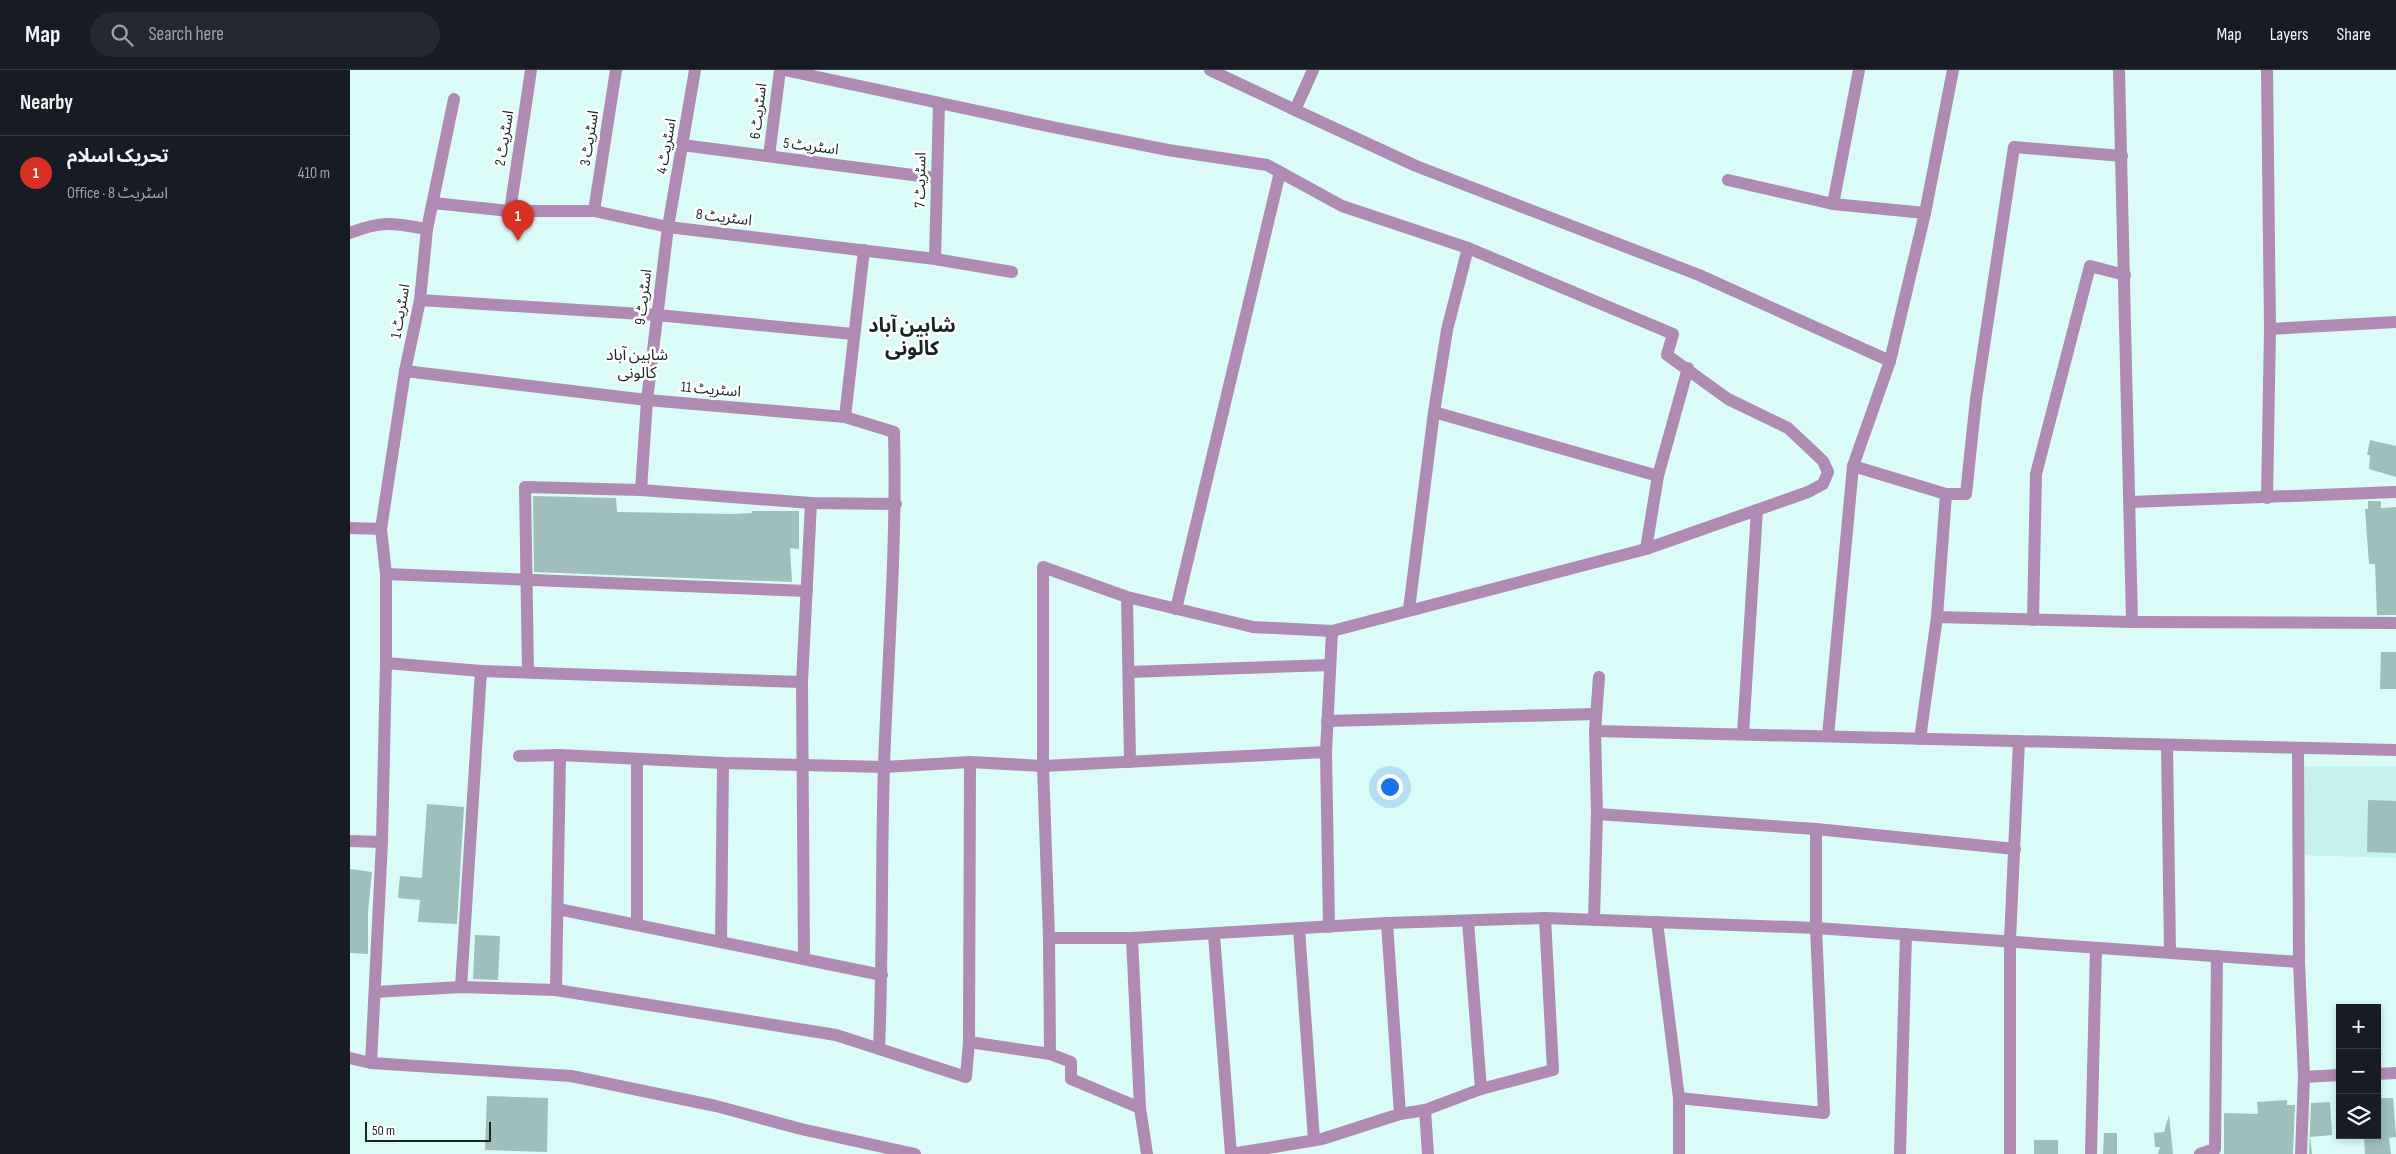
<!DOCTYPE html>
<meta charset="utf-8">
<style>
:root{--surface:#171b24;--page:#242831;--text:#f1f3f6;--muted:#9ea1a6;--line:#363941;--accent:#d93025}
body{margin:0;font-family:"Sofia Sans Condensed","Noto Sans Arabic",sans-serif;background:var(--page);color:var(--text)}
.controls{position:absolute;right:15px;bottom:15px;display:grid;overflow:hidden;border-radius:0px;box-shadow:0 2px 8px #0003}
.controls button{width:45px;height:45px;display:grid;place-items:center;padding:0;border:0;border-bottom:1px solid var(--line);background:var(--surface);color:var(--text);font:25px sans-serif}
.scale{position:absolute;left:15px;bottom:12px;width:126px;box-sizing:border-box;padding-left:5px;border:2px solid #182524;border-top:0;font-size:14px;line-height:18px;white-space:nowrap;color:#182524;-webkit-text-stroke:4px #fff;paint-order:stroke}
.you{position:absolute;left:1039px;top:716px;width:18px;height:18px;margin:-12px;border:4px solid #fff;border-radius:50%;background:#1a73e8;box-shadow:0 0 0 8px #1a73e833}
.badge{display:grid;place-items:center;width:32px;height:32px;border-radius:50%;background:var(--accent);color:#fff;font-size:16px;font-weight:700}
.pin{position:absolute;translate:-50% -41px;filter:drop-shadow(0 1px 2px #0008)}
.pin::after{content:'';position:absolute;top:26px;width:18px;height:15px;background:inherit;clip-path:polygon(0 0,100% 0,50% 100%)}
.list{margin:0;padding:0;list-style:none}
h2{display:flex;justify-content:space-between;align-items:center;height:65px;margin:0;padding:0 20px;font-size:21px}
h2 small{font-size:16px;font-weight:400;color:var(--muted)}
.list li{display:grid;grid-template-columns:32px 1fr auto;gap:15px;align-items:center;box-sizing:border-box;height:70px;padding:0 20px;border-top:1px solid var(--line)}
.list b{display:block;font-size:19px;white-space:nowrap}
.list p{margin:0;font-size:16px;white-space:nowrap;color:var(--muted)}
.list em{font-size:16px;font-style:normal;color:var(--muted)}
.icon{flex:none;width:28px;height:28px;fill:none;stroke:currentColor;stroke-width:2;stroke-linecap:round;stroke-linejoin:round}
.map{position:relative;flex:none;width:2046px;height:1084px;overflow:hidden}
header{display:flex;align-items:center;gap:30px;box-sizing:border-box;height:70px;padding:0 25px;background:var(--surface);border-bottom:1px solid var(--line)}
header strong{font-size:24px}
nav{display:flex;gap:28px;margin-inline-start:auto;font-size:18px}
.search{width:350px;height:45px;background:var(--page);display:flex;align-items:center;gap:12px;box-sizing:border-box;padding:0 18px;border-radius:28px;color:var(--muted);font-size:19px}
main{display:flex}
aside{flex:1;background:var(--surface)}
.map>svg:first-child{display:block}
.built{fill:#c7f1ed}
.building{fill:#9fbebc}
.lines{fill:none;stroke-linecap:round;stroke-linejoin:round}
.minor{stroke:#af8ab2;stroke-width:12}
.labels{text-anchor:middle;stroke-width:5;stroke-linejoin:round;paint-order:stroke}
.street-label{font-size:15px;fill:#182524;stroke:#fff}
.neighbourhood-label{font-size:16px;fill:#182524;stroke:#fff}
.district-label{font-size:20px;font-weight:bold;fill:#182524;stroke:#fff}
</style>
<header>
<strong>Map</strong>
<div class="search"><svg class="icon" aria-label="search" viewBox="0 0 24 24"><circle cx="10" cy="10" r="6"/><path d="M15 15l6 6"/></svg>Search here</div>
<nav><a>Map</a><a>Layers</a><a>Share</a></nav>
</header>
<main>
<aside>
<h2>Nearby<small></small></h2>
<ul class="list">
<li><span class="badge">1</span><div><b>تحریک اسلام</b><p>Office · اسٹریٹ 8</p></div><em>410 m</em></li>
</ul>
</aside>
<div class="map">
<svg width="2046" height="1084" viewBox="0 0 2046 1084">
<rect width="100%" height="100%" fill="#dafbf8"/>
<!-- built -->
<path class="built" d="M1943,696H2046V788L1946,785Z"/>
<!-- building -->
<g class="building">
<path d="M2020,370L2046,376V407L2019,399L2020,385H2017Z"/>
<path d="M183,426L266,428L267,442L383,444L402,443V441H449V479L440,478L442,512L184,502Z"/>
<path d="M2018,431H2031V438L2046,437V545H2027L2025,494H2019L2015,439H2018Z"/>
<path d="M2031,582H2046V619H2030Z"/>
<path d="M2018,730L2046,731V783L2017,782Z"/>
<path d="M77,734L114,737L107,854L68,852L70,830L48,828L50,806L72,808Z"/>
<path d="M0,799L22,802L18,842V884L0,883Z"/>
<path d="M125,865L150,866L148,910L123,909Z"/>
<path d="M137,1026L198,1028L197,1082L135,1080Z"/>
<path d="M2027,1028H2043L2046,1067L2039,1068L2041,1084H2015L2014,1065H2027Z"/>
<path d="M1937,1030V1035H1945L1943,1084H1874V1043L1908,1044L1907,1032Z"/>
<path d="M1980,1032L1982,1065L1960,1067L1962,1084H1959L1961,1033Z"/>
<path d="M1819,1045L1823,1084H1808L1810,1077H1805L1804,1063L1814,1062Z"/>
<path d="M1754,1063H1767V1084H1753Z"/>
<rect x="1684" y="1070" width="24" height="14"/>
</g>
<g class="lines">
<!-- minor -->
<g class="minor">
<path d="M434,0L707,58L818,80L917,95L992,136L1118,178"/>
<path d="M860,0L945,40"/>
<path d="M963,0L945,40L1066,96L1349,205L1540,291"/>
<path d="M1603,0L1575,143L1540,291L1503,396L1596,424H1616L1626,329L1664,77L1772,86"/>
<path d="M1769,0L1782,552"/>
<path d="M1917,0L1920,259L1917,428"/>
<path d="M332,75L586,108"/>
<path d="M419,86L430,0"/>
<path d="M1378,110L1483,134L1575,143"/>
<path d="M83,133L160,141H244L318,157L585,189L662,202"/>
<path d="M1483,134L1509,0"/>
<path d="M160,141L181,0"/>
<path d="M244,141L266,0"/>
<path d="M0,163C32,150 44,153 77,159"/>
<path d="M585,189L589,33"/>
<path d="M70,230L307,245L503,264"/>
<path d="M1920,259L2046,252"/>
<path d="M55,301L297,330L495,347L544,362C547,474 538,584 534,695C531,790 533,885 529,979"/>
<path d="M1084,342L1308,406"/>
<path d="M495,347L514,180"/>
<path d="M291,420L297,330L318,157L345,0"/>
<path d="M1780,432L2046,422"/>
<path d="M0,458L31,459"/>
<path d="M1296,479L1308,406L1338,298"/>
<path d="M36,504L457,521"/>
<path d="M777,527L780,692"/>
<path d="M826,539L930,102"/>
<path d="M1587,547L1782,552L2046,553"/>
<path d="M1683,550L1686,404L1740,196L1775,205"/>
<path d="M36,593L131,601L452,612"/>
<path d="M178,602L175,417L291,420L461,433L546,434"/>
<path d="M779,602L980,595"/>
<path d="M977,651L1246,644"/>
<path d="M1245,661L2046,680"/>
<path d="M1393,664L1407,440"/>
<path d="M1478,666L1503,396"/>
<path d="M1570,669L1587,547L1596,424"/>
<path d="M1817,675L1820,883"/>
<path d="M1948,678L1949,892L1954,1007L1951,1084"/>
<path d="M976,682L982,561"/>
<path d="M169,686L210,685L373,693L534,697L620,692L693,696L976,682L979,857"/>
<path d="M1247,744L1466,759L1665,779"/>
<path d="M0,771L32,772"/>
<path d="M208,839L532,905"/>
<path d="M1244,850L1247,744L1245,661L1249,607"/>
<path d="M1118,851L1131,1019"/>
<path d="M1307,852L1329,1028V1084"/>
<path d="M1037,853L1050,1044"/>
<path d="M287,855V690"/>
<path d="M949,859L964,1070"/>
<path d="M864,865L881,1084"/>
<path d="M699,868H782L1037,853L1195,848L1466,858L1949,892"/>
<path d="M782,868L790,1038"/>
<path d="M371,872L373,693"/>
<path d="M454,889L452,612L461,433"/>
<path d="M111,917L131,601"/>
<path d="M206,920L210,685"/>
<path d="M25,922L111,917L206,920L486,965L616,1007L619,972L620,692"/>
<path d="M619,972L700,984L721,992V1009L790,1038L797,1084"/>
<path d="M700,984L699,868L693,696V497L777,527L903,557L982,561L1296,479L1458,422L1473,414L1478,402L1473,391L1438,358L1378,329L1317,285L1323,264L1118,178L1097,260L1084,342L1059,539"/>
<path d="M0,988L21,993L221,1006L366,1036L451,1059L565,1084"/>
<path d="M21,993L32,772L36,593V504L31,459L55,301L70,230L77,159L104,29"/>
<path d="M2027,1004L2046,1003"/>
<path d="M1954,1007L1990,1005"/>
<path d="M1329,1028L1474,1043L1466,858V759"/>
<path d="M1075,1040L1078,1084"/>
<path d="M881,1084L972,1069L1050,1044L1075,1040L1131,1019L1203,1000L1195,848"/>
<path d="M1550,1084L1556,864"/>
<path d="M1660,1084V870L1669,671"/>
<path d="M1741,1084L1746,878"/>
<path d="M1850,1084L1865,1079L1867,886"/>
</g>
</g>
<g class="labels">
<!-- street labels -->
<g class="street-label">
<text transform="translate(408 41) rotate(-83)" y="5">اسٹریٹ 6</text>
<text transform="translate(154 68) rotate(-81)" y="5">اسٹریٹ 2</text>
<text transform="translate(239 68) rotate(-81)" y="5">اسٹریٹ 3</text>
<text transform="translate(316 76) rotate(-80)" y="5">اسٹریٹ 4</text>
<text transform="translate(461 76) rotate(7)" y="5">اسٹریٹ 5</text>
<text transform="translate(570 110) rotate(-89)" y="5">اسٹریٹ 7</text>
<text transform="translate(374 147) rotate(7)" y="5">اسٹریٹ 8</text>
<text transform="translate(293 227) rotate(-83)" y="5">اسٹریٹ 9</text>
<text transform="translate(50 241) rotate(-80)" y="5">اسٹریٹ 1</text>
<text transform="translate(361 319) rotate(5)" y="5">اسٹریٹ 11</text>
</g>
<!-- neighbourhood labels -->
<g class="neighbourhood-label">
<text x="287" y="290">شاہین آباد<tspan x="287" dy="18">کالونی</tspan></text>
</g>
<!-- district labels -->
<g class="district-label">
<text x="562" y="262">شاہین آباد<tspan x="562" dy="23">کالونی</tspan></text>
</g>
</g>
</svg>
<div class="controls">
<button>+</button>
<button>−</button>
<button><svg class="icon" aria-label="layers" viewBox="0 0 24 24"><path d="M12 4l9 5-9 5-9-5zM3 14l9 5 9-5"/></svg></button>
</div>
<div class="scale">50 m</div>
<div class="you"></div>
<div class="pin badge" style="left:168px;top:171px">1</div>
</div>
</main>
